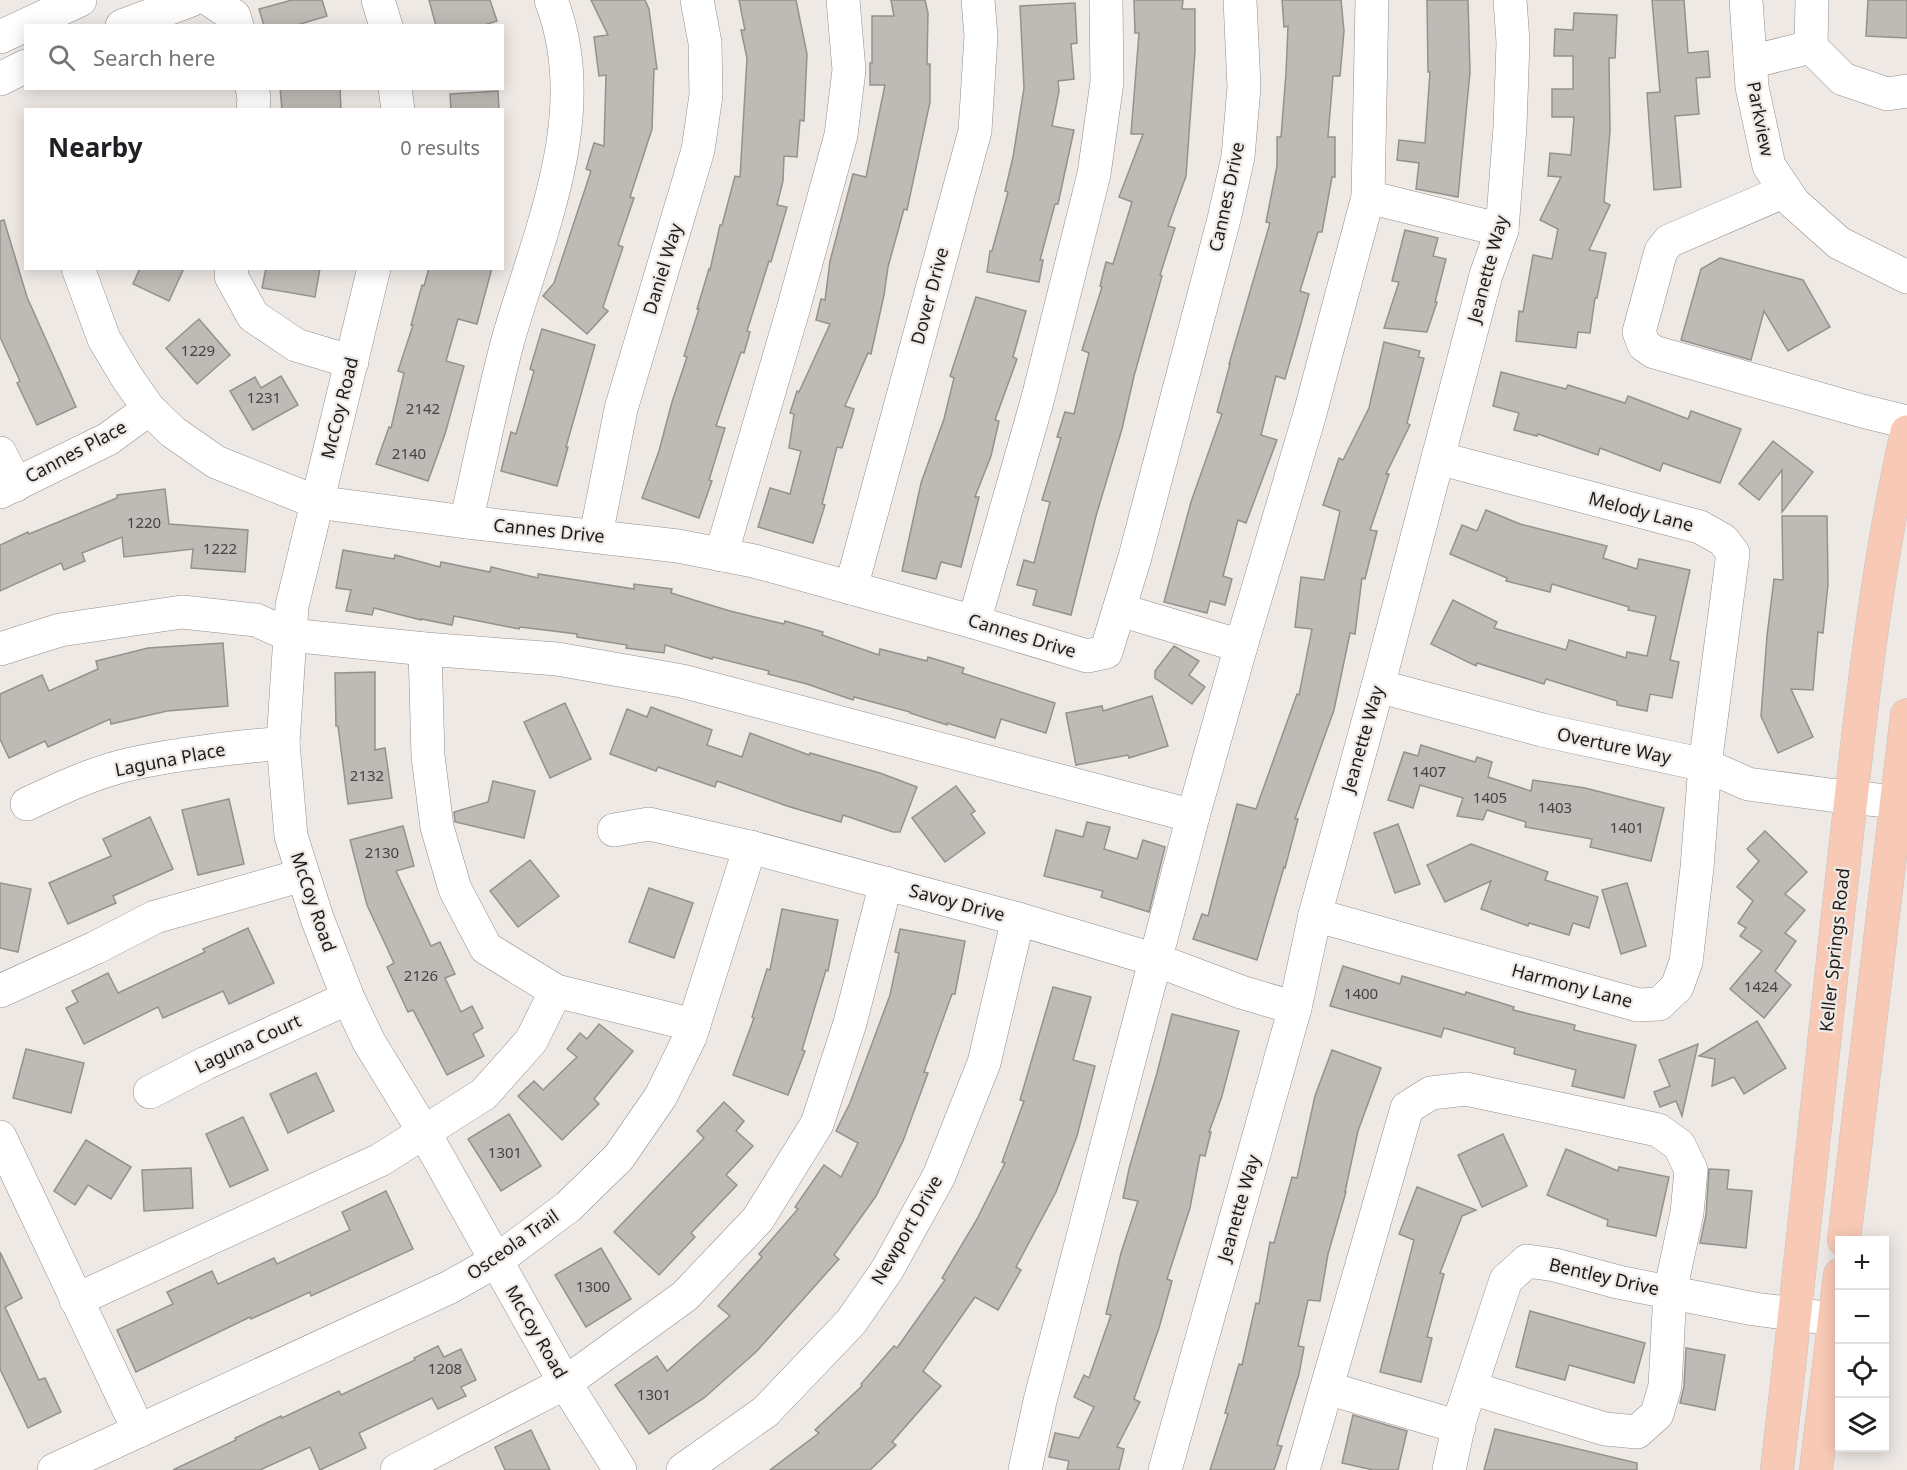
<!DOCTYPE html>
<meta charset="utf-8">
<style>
:root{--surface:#fff;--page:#f2f2f2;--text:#202124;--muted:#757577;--line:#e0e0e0}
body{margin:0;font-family:"Noto Sans",sans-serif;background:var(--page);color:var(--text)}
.controls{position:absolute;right:18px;bottom:18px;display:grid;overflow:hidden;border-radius:0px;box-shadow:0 3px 15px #0003}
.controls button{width:54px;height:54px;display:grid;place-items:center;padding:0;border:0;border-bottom:2px solid var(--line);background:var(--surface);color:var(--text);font:30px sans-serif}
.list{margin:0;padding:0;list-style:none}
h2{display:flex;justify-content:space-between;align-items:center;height:78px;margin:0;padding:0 24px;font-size:26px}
h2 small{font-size:20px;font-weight:400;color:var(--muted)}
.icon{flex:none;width:33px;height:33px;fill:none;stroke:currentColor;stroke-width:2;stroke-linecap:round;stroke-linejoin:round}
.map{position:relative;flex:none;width:1907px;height:1470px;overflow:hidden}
.search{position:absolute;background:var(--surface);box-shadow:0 3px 15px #0003;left:24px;top:24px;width:480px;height:66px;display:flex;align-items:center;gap:15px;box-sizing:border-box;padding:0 21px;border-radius:0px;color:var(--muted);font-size:22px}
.panel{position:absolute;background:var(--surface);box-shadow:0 3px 15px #0003;left:24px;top:108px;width:480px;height:162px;border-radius:0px}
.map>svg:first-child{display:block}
.building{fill:#bebab5;stroke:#95918c;stroke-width:1.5}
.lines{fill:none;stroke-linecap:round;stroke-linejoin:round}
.minor-casing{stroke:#948e8b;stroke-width:34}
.major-casing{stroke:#c4c4c4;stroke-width:34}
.minor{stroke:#fff;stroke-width:33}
.major{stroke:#f8cab6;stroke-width:33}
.labels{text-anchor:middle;stroke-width:4.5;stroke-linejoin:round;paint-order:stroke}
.number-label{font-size:15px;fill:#464442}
.street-label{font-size:18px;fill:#1e1c1b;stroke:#eee9e5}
</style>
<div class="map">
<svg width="1907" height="1470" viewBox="0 0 1907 1470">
<rect width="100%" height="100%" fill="#eee9e5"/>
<!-- building -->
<g class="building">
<path d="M292,0H322L327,16L294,26H264L259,9Z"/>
<path d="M429,0H490L497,21L481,26H436Z"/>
<path d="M591,0H645L649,9L657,69H654L652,129L630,197L634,198L618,245L623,247L603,307L608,311L587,334L543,296L554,283L591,171L586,169L594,143L604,146L606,75L599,76L594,37L608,35Z"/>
<path d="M739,0H796L807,54L804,121L800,120L797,157L784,156L783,181L777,205L787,207L771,262L769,261L747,331L750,332L744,353L741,352L716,426L725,428L709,480L712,481L699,518L642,498L659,451L672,402L687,357L684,356L699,309H697L709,269L710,270L720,225H722L735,176L740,177L747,58L741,30H745Z"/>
<path d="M891,0H925L928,13L927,64H930V102L907,210L904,209L888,267L884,295L871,354L868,353L845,406L854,409L842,448L837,447L822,504L825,505L813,543L758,527L770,488L790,494L801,451L789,448L794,414L790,413L797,391L799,392L830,324L816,320L821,299L825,300L830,261L853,174L866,177L885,85H870V63H872V16H894Z"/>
<path d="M1134,0H1183L1182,9H1195V51L1186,176L1168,226L1175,228L1160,275L1162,276L1134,376L1122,429L1096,516L1071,615L1033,605L1037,590L1017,585L1024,560L1034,563L1050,502L1042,500L1061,438L1057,437L1065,412L1074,414L1089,353L1082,350L1102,287L1100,286L1106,262L1113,264L1132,202L1119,197L1143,134H1131L1139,33H1135Z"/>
<path d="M1282,0H1341L1344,31L1340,76H1333L1328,137H1335V177H1332L1322,232H1318L1300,291L1309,294L1298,334L1285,379L1276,376L1261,435L1277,440L1246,523L1238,520L1223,576L1232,579L1225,605L1210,601L1207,613L1164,602L1191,502L1222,414L1217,412L1230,364H1229L1270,223L1266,222L1277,166V137H1281L1286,73L1288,26L1284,27Z"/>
<path d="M1427,0H1468L1470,72L1458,197L1416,189L1419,163L1397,160L1399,140L1425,143L1430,72H1428Z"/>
<path d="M1652,0H1684L1688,53L1708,51L1710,77L1696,78L1699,114L1675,116L1681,187L1654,190L1647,93L1660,92Z"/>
<path d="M1868,0H1907V38L1866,36Z"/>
<path d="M1075,3L1077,43L1071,44L1074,79L1058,81L1059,91L1052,126L1074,130L1058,204H1055L1040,260H1043L1039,282L987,272L990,251H992L1008,192L1005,191L1013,157L1024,88L1020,6Z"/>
<path d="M1574,13L1617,15L1615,58H1609L1610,131L1604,202L1610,205L1589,250L1606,253L1597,298H1595L1590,333L1578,332L1576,348L1516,341L1519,311L1523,312L1533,255L1552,259L1558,229L1540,220L1561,177L1548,176L1550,153L1571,155L1574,117H1552V89H1573V56H1554L1555,29L1573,30Z"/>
<path d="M280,88H340L341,110H282Z"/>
<path d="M498,91L499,110H451L450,94Z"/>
<path d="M4,220L27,297L76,407L37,425L17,383L20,381L0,337V221Z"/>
<path d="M1405,230L1438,238L1433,256L1446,259L1435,302H1437L1427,332L1384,328L1399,282L1392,281Z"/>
<path d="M1720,258L1803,280L1830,327L1788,351L1764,311L1751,360L1681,340L1701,269Z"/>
<path d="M140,268H184L169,301L133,284Z"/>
<path d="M266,268H320L315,297L262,288Z"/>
<path d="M429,268H492L477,324L458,319L446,361L464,366L445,434L428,481L376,464L389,427L391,428L404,373L398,371L413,325H411L422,285L424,286Z"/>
<path d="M976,297L1026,311L1013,357L1017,359L995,420L999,421L991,456L975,497H979L961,567L941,562L936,579L902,571L921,483L944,419L954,378L950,376Z"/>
<path d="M199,319L230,355L197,384L166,348Z"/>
<path d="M542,329L595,345L566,447H568L557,486L501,471L511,432L516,434L534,371L530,369Z"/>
<path d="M1384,342L1420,351L1418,357L1424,358L1407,423L1410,425L1386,474H1389L1370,530L1377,531L1365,579L1362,578L1355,634L1350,633L1334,710L1295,819H1298L1285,868L1284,867L1257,960L1193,939L1202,914L1208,916L1237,804L1256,809L1297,694L1299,695L1312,629L1295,627L1301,577L1324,580L1340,511L1323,505L1339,458L1343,460L1369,408Z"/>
<path d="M1501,372L1566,389L1568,385L1625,403L1628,396L1688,419L1691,411L1741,429L1720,483L1663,463L1660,471L1600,448L1598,455L1538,434L1537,436L1514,430L1519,413L1493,406Z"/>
<path d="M281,376L298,405L253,430L230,391L255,377L261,388Z"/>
<path d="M1773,441L1813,472L1782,512V470L1759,500L1739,484Z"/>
<path d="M165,489L169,524L248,530L245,572L191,568L193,549L124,557L122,537L82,553L85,561L64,570L61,563L0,591V545L28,532L29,534L117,498V495Z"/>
<path d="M1486,510L1520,524L1607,546L1603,558L1637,569L1639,559L1690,570L1670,660L1679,662L1672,698L1650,694L1647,711L1617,705V701L1546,679L1544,684L1477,663L1476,666L1431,644L1453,600L1497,622L1494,628L1566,650L1569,640L1626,658L1627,652L1647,656L1656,616L1628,610L1629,607L1552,584L1550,592L1506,581L1507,578L1450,554L1462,525L1477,531Z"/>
<path d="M1782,516H1827L1828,584L1823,633L1818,632L1813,690L1791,689L1813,737L1778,753L1761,716L1767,636L1774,579L1783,580Z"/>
<path d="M343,550L394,559L395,555L440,567L441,562L490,572L491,567L538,578V574L634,589V584L672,589L671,593L730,611L784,624L785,621L823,632L822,635L879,655L880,649L927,661L928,657L964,668L962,673L1055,703L1046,733L1001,719L995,738L947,723V725L910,713V712L854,697L853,700L807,684L768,674L769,671L713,657L712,659L665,645L664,653L626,648L627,645L577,637V634L520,627L519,629L454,616L452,625L421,619V620L374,608L372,615L346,611L351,590L336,588Z"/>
<path d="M223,643L228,706L167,711L111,724L110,719L48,747L45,741L9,758L0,739V694L42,675L49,691L98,669L96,661L148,648Z"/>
<path d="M1174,646L1199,661L1189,675L1205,687L1192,704L1155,678V671Z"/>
<path d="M375,672V750L385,748L392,798L348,804L338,726H336L335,673Z"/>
<path d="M1152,696L1168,746L1129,758L1128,755L1076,765L1066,713L1102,706L1103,711Z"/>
<path d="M565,703L591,759L550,778L524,722Z"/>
<path d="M651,707L712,730L707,745L742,757L750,733L809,755L810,753L880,773L917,787L900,832H893L843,815L841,822L787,806L717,781L715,787L658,767L656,771L610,754L627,709L647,717Z"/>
<path d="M1421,745L1475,762L1477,757L1492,762L1488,777L1531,791L1533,780L1585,788L1664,808L1651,861L1590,847L1592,839L1525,827L1526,822L1487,810L1483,820L1457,816L1463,798L1420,785L1413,808L1388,800L1404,752L1418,756Z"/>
<path d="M493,781L535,791L524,838L455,822L454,812L488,802Z"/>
<path d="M956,786L975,811L971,814L985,833L945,862L912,818Z"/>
<path d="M229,799L244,864L198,875L182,810Z"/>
<path d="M150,817L173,869L113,896L116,903L68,924L49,883L111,856L103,839Z"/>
<path d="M1087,822L1110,827L1104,849L1137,859L1143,840L1165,847L1149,912L1101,897L1103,891L1044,876L1056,830L1083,837Z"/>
<path d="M1398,824L1420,884L1395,893L1374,833Z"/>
<path d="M403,826L414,866L396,871L431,946L440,942L455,974L445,978L461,1012L472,1006L483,1028L473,1034L484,1056L447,1075L413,1010L408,1012L387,967L394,963L367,905L350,840Z"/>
<path d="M1765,831L1807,872L1785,894L1805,910L1785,933L1796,941L1775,971L1791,985L1764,1018L1730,989L1762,951L1740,936L1746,928L1738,923L1753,901L1737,887L1759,861L1747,849Z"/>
<path d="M1471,844L1548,872L1545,880L1598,897L1589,928L1573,923L1569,935L1529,923L1528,926L1481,909L1491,881L1445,902L1427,865Z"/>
<path d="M530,860L559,896L518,927L490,891Z"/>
<path d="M0,883L31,889L18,952L0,948Z"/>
<path d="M1627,883L1646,946L1621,954L1602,890Z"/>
<path d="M649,888L693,903L674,958L629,942Z"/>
<path d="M782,909L838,920L828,971L826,970L802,1050L805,1051L788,1095L733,1075L754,1018L752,1017L767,969L770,970Z"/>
<path d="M248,928L274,983L229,1004L223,991L163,1018L158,1007L84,1044L66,1008L78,1002L72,991L108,973L118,993L205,952L203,949Z"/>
<path d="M900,929L965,941L955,994H952L924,1072L928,1073L903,1141L876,1196L834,1255L839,1259L756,1352L704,1398L649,1434L615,1385L657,1356L667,1371L730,1316L718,1306L762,1257L759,1254L798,1209L795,1207L824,1165L841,1177L858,1143L836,1131L850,1103L890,995L899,953L895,952Z"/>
<path d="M1343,966L1400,984L1402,976L1465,995L1466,992L1514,1007L1513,1010L1575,1025L1574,1030L1636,1045L1624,1098L1572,1086L1576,1070L1514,1054L1515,1048L1444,1028L1441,1037L1330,1006Z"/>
<path d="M1053,987L1091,997L1073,1060L1095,1066L1077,1136L1056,1192L1016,1267L1021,1270L998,1310L975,1297L923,1371L941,1386L892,1442L896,1445L870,1470H770L819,1433L815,1430L862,1386L861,1384L894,1346L897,1348L945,1280L942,1278L976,1221L1005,1163L1002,1162L1024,1101L1020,1100Z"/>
<path d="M1172,1014L1239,1031L1222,1096L1209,1132H1211L1205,1156L1200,1155L1190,1208L1167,1279L1172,1281L1159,1328L1134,1399L1140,1402L1117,1447L1124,1449L1119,1470H1067L1069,1461L1049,1457L1055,1433L1079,1438L1094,1407L1074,1397L1084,1375L1089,1378L1111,1315L1106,1314L1121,1253L1138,1201L1123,1198L1129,1169L1157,1073Z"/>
<path d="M1757,1021L1786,1068L1744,1094L1734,1077L1712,1086L1715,1059L1699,1056Z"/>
<path d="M599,1024L633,1051L594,1099L599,1104L562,1140L518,1096L534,1081L543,1090L577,1057L567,1049L580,1033L587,1039Z"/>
<path d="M1698,1044L1682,1116L1676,1101L1660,1107L1654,1092L1670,1086L1659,1060Z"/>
<path d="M26,1049L84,1063L71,1113L13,1098Z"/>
<path d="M1332,1050L1381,1068L1358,1131L1345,1192H1346L1328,1254L1320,1301L1308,1300L1298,1346L1304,1347L1299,1374L1277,1445L1282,1446L1274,1470H1210L1228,1414L1225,1413L1239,1364L1242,1365L1256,1303L1259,1304L1270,1242L1274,1243L1292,1177L1297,1178L1315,1096Z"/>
<path d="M316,1073L334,1111L288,1133L270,1094Z"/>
<path d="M724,1102L744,1121L736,1131L753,1146L726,1175L737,1185L691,1233L695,1237L659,1275L614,1232L704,1138L697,1131Z"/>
<path d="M509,1114L541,1166L501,1191L468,1139Z"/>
<path d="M243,1117L268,1170L230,1187L206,1134Z"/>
<path d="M1503,1134L1527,1186L1482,1207L1458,1155Z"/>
<path d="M86,1140L131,1167L111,1199L88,1185L75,1205L54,1191Z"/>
<path d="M1566,1149L1618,1171L1619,1167L1669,1177L1656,1236L1607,1226L1608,1220L1547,1195Z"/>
<path d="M191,1168L193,1208L144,1211L142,1170Z"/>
<path d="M1709,1169L1729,1170L1727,1189L1752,1191L1746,1248L1700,1243L1706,1215Z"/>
<path d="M1417,1187L1476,1210L1462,1216L1440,1273L1444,1274L1427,1337L1432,1338L1421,1382L1380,1372L1414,1240L1399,1234Z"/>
<path d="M386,1191L413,1249L311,1296L310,1292L251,1319L250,1317L136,1372L117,1330L173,1304L167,1292L212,1271L218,1284L274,1258L277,1264L350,1230L342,1212Z"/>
<path d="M601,1248L631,1299L586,1327L555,1275Z"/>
<path d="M0,1252L22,1298L5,1307L39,1380L45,1378L61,1412L28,1428L0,1369Z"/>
<path d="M1530,1311L1645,1343L1634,1383L1569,1365L1565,1380L1516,1367Z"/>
<path d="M438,1346L444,1357L461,1349L476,1380L461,1387L466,1396L438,1409L432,1398L359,1433L366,1448L320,1470L310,1447L260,1470H173L236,1440L235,1438L281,1416L282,1418L339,1391L341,1395L415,1360L414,1358Z"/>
<path d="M1686,1348L1725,1355L1715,1410L1680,1403L1684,1387Z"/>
<path d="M1353,1415L1407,1431L1398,1470H1373L1342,1463Z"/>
<path d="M1495,1429L1637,1463V1470H1484Z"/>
<path d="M531,1430L550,1470H505L495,1447Z"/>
</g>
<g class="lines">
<!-- minor casing -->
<g class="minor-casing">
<g id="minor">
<path d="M210,0L234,16L237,26"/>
<path d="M378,0L386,26"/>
<path d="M1746,0L1752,87L1769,166L1794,203L1839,243L1907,277"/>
<path d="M122,26L191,0"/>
<path d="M0,37L80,0"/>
<path d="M1811,47L1812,0"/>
<path d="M1750,62L1811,47L1843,79L1887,94L1907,91"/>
<path d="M0,79L26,66"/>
<path d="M252,88L254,98L253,110"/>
<path d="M395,88L398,110"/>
<path d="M1785,191L1669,241L1661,251L1639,332L1644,345L1654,352L1862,411L1907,422"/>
<path d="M1368,197L1502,230"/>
<path d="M78,268L104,339L128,379L149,409L173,432L216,462L316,502L466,522L678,546L754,561L974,622L1087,656L1106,652L1135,557L1224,219L1238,157L1244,87L1240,0"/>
<path d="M232,268L231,276L253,316L296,345L352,362"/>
<path d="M374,268L292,606L283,743L291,836L317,918L348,998L369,1042L424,1132L565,1383L620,1470"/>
<path d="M0,453L16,485"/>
<path d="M0,492L108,439L149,409"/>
<path d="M466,522C480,462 492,400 508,340C539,232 595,113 551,0"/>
<path d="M596,535L621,409L698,150L706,95L705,43L697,0"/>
<path d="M721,555L793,310L841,135L849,70L843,0"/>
<path d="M851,588L975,131L981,36L978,0"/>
<path d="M974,622L1038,398L1094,174L1107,82L1106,0"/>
<path d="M1241,646L1309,417L1368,197L1372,0"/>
<path d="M0,649L60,630L182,612L256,620L290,635L425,649L557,659L682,681L1193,816"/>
<path d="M425,649L428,756L437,827L455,889L486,948L556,991L694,1025"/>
<path d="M1378,686L1542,730L1705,765L1748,784L1830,795L1907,803"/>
<path d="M27,804C61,788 95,772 131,764C181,753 232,748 283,743"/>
<path d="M614,830L649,824L750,847L1018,919L1156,960L1241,992L1295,1008"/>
<path d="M1315,915L1638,1005L1659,1004L1677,987L1686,962L1697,868L1705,765L1733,553L1723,540L1700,527L1438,458"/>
<path d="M0,991L95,948L155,917L303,875"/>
<path d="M150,1092L206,1063L348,998"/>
<path d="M0,1137L139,1431"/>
<path d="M76,1300L380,1160L484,1094L531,1041L556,991"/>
<path d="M1327,1388L1459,1427"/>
<path d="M54,1470L450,1287L496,1261L569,1206L619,1157L661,1096L690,1037L750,847"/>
<path d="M397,1470L565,1383L685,1296L758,1219L817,1124L850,1023L886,883"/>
<path d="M683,1470L765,1412L851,1322L887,1270L939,1176L984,1063L1018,919"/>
<path d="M1025,1470L1040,1401L1193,816L1241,646L1120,610"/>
<path d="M1165,1470L1295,1008L1315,915L1378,686L1486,275L1502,230L1510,127L1513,42L1510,0"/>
<path d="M1303,1470L1407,1108L1431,1093L1466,1089L1658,1130L1679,1145L1691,1170L1687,1213L1670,1292L1665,1386L1657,1414L1637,1432L1605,1429L1471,1388"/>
<path d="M1449,1470L1460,1419L1506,1280L1527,1261L1555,1265L1618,1282L1754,1309L1834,1319"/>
</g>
</g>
<!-- major casing -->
<g class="major-casing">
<g id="major">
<path d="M1844,1240L1907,715"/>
<path d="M1777,1470C1799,1282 1819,1094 1839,905C1857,748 1872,587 1907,432"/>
<path d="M1816,1470L1840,1275"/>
</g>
</g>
<!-- minor -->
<use href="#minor" class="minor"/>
<!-- major -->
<use href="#major" class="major"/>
</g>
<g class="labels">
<!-- number labels -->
<g class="number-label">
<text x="198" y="356">1229</text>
<text x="264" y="403">1231</text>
<text x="423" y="414">2142</text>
<text x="409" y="459">2140</text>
<text x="144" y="528">1220</text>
<text x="220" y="554">1222</text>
<text x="1429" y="777">1407</text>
<text x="367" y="781">2132</text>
<text x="1490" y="803">1405</text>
<text x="1555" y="813">1403</text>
<text x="1627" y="833">1401</text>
<text x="382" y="858">2130</text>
<text x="421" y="981">2126</text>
<text x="1761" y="992">1424</text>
<text x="1361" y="999">1400</text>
<text x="505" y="1158">1301</text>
<text x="593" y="1292">1300</text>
<text x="445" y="1374">1208</text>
<text x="654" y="1400">1301</text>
</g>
<!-- street labels -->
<g class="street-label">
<text transform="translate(1760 119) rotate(79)" y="6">Parkview</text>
<text transform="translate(1227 197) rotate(-78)" y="6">Cannes Drive</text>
<text transform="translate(663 269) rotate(-73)" y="6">Daniel Way</text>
<text transform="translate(1488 269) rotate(-75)" y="6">Jeanette Way</text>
<text transform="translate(930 296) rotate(-75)" y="6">Dover Drive</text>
<text transform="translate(340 408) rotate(-76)" y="6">McCoy Road</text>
<text transform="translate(76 452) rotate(-28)" y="6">Cannes Place</text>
<text transform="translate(1641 512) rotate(15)" y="6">Melody Lane</text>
<text transform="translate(549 531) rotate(6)" y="6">Cannes Drive</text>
<text transform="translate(1022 636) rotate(17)" y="6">Cannes Drive</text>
<text transform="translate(1363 739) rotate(-74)" y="6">Jeanette Way</text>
<text transform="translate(1614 746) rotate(12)" y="6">Overture Way</text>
<text transform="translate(170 760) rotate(-11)" y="6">Laguna Place</text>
<text transform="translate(313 902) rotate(71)" y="6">McCoy Road</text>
<text transform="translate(957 903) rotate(15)" y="6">Savoy Drive</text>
<text transform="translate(1835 950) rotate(-84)" y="6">Keller Springs Road</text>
<text transform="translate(1572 986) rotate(15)" y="6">Harmony Lane</text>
<text transform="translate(248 1044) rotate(-25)" y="6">Laguna Court</text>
<text transform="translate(1239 1208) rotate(-74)" y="6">Jeanette Way</text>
<text transform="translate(907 1230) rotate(-60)" y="6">Newport Drive</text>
<text transform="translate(513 1245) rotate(-35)" y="6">Osceola Trail</text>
<text transform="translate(1604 1277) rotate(13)" y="6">Bentley Drive</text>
<text transform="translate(536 1332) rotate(60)" y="6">McCoy Road</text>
</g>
</g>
</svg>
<div class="controls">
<button>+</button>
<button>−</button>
<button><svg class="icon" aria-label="locate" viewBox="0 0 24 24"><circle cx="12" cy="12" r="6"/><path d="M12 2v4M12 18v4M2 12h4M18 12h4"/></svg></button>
<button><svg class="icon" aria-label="layers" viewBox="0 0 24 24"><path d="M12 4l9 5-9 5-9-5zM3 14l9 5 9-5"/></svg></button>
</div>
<div class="search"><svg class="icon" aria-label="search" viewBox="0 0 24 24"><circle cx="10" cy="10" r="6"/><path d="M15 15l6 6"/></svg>Search here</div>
<section class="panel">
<h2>Nearby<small>0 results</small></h2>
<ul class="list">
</ul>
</section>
</div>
